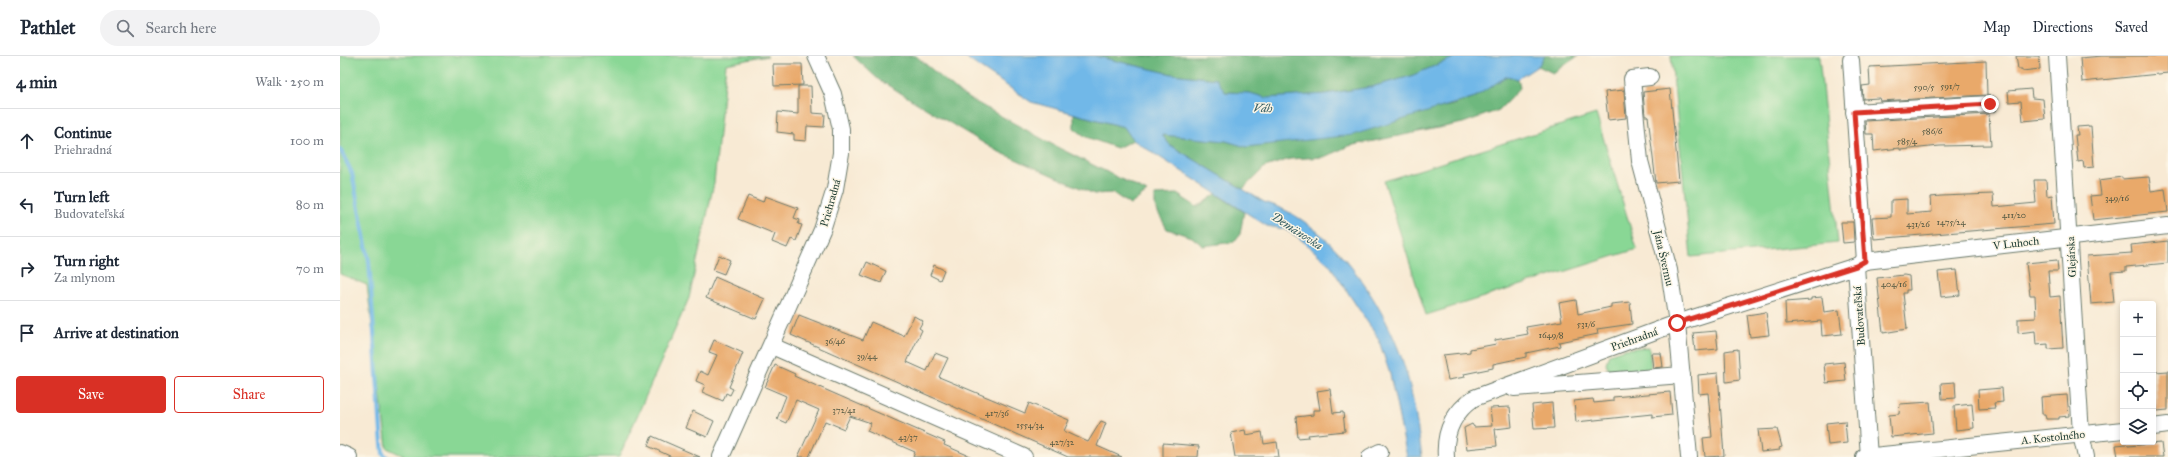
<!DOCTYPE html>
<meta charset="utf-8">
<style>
:root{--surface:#fff;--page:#f2f2f3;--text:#1f2937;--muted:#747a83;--line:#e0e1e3;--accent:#d93025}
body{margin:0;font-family:"IM FELL Great Primer",serif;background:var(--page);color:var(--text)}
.controls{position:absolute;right:12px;bottom:12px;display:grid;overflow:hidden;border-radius:4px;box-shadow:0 2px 6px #0003}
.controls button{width:36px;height:36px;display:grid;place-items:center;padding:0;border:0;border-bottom:1px solid var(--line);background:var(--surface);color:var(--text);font:20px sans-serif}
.stop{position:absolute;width:12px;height:12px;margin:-9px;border:3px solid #d93025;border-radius:50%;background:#fff}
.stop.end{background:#d93025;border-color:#fff;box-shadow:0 1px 4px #0008}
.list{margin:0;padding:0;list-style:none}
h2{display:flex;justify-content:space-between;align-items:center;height:52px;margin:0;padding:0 16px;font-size:17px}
h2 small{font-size:13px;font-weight:400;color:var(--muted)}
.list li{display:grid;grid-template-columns:26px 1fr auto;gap:12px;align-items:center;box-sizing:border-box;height:64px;padding:0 16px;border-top:1px solid var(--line)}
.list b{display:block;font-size:15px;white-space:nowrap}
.list p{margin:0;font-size:13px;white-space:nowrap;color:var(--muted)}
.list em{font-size:13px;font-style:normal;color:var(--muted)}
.actions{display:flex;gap:8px;padding:12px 16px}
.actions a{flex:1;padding:9px 0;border:1px solid var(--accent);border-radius:4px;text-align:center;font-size:14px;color:var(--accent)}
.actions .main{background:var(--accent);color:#fff}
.icon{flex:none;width:22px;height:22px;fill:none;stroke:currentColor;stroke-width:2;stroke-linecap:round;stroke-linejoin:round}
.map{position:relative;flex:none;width:1828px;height:401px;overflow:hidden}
header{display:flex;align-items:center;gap:24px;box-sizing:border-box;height:56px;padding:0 20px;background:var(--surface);border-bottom:1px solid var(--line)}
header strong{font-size:19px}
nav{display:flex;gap:22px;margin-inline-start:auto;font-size:14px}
.search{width:280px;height:36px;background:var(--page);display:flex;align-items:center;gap:10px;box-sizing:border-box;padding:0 14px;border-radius:22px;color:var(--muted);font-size:15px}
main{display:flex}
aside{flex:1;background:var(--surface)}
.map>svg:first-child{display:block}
.green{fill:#89d795;stroke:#548a64}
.forest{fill:#6eb87e;stroke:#467a59}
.water{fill:#71b8e8;stroke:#487a8e}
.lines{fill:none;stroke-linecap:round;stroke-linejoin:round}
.stream{stroke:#71b8e8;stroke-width:4}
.building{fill:#e9a96b}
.minor-casing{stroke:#6b7a6c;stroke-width:18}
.minor{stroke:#fff;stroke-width:16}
.route{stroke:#d93025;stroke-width:5}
.labels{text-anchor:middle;stroke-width:3;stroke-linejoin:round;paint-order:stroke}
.number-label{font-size:9px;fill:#525842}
.street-label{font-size:11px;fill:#1f3d34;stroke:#fcf5e5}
.water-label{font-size:12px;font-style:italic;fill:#345c61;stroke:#fcf5e5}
</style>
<header>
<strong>Pathlet</strong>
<div class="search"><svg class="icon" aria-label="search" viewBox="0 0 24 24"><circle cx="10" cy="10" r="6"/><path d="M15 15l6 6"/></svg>Search here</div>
<nav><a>Map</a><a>Directions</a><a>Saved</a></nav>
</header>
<main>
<aside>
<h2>4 min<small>Walk · 250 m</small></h2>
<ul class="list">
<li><svg class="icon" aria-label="ahead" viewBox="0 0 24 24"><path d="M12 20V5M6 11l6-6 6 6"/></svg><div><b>Continue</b><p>Priehradná</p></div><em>100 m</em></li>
<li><svg class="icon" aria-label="left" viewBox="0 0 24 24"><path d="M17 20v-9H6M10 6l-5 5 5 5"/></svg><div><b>Turn left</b><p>Budovateľská</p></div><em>80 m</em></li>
<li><svg class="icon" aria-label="right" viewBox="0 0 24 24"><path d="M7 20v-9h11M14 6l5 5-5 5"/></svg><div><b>Turn right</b><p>Za mlynom</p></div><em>70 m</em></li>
<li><svg class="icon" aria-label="arrive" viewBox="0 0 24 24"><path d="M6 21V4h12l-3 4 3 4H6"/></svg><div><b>Arrive at destination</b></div></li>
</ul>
<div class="actions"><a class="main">Save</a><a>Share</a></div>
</aside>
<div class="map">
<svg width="1828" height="401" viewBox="0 0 1828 401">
<rect width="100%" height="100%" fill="#fcf5e5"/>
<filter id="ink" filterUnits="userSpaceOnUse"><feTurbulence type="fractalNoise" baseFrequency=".025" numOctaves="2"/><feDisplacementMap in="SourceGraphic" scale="8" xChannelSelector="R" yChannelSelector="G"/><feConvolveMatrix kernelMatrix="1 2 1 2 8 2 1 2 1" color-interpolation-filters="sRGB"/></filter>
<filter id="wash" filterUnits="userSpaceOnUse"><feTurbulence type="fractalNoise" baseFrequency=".012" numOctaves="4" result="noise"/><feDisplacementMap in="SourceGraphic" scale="16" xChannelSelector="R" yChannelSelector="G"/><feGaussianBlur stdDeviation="0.9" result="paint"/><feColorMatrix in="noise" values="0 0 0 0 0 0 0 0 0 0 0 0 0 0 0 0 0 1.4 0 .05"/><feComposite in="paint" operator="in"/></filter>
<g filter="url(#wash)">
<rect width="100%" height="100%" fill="#f8ead4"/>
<!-- green -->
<g class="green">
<path d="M0,0H428L386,8L374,127L349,242L279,401H66L47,392L27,229L0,218Z"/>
<path d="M1331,0H1479L1498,187L1351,201Z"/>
<path d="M1256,58L1297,193L1086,259L1044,125Z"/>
<path d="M1309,291L1311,312C1303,319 1279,320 1269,316L1266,307L1269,298L1284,293Z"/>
</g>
<!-- forest -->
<g class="forest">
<path d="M513,0H576L621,38L717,91L807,136L790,149L773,137L754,138L655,94L539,24Z"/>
<path d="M755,0H1118L1071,20L1031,31L985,38L927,42L910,37L885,36L875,23L832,18Z"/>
<path d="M1205,0H1238L1213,17L1198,10Z"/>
<path d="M1167,20L1178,23L1180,32L1159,54L1123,67L1009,90L984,101L950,103L925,111L903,133L830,89L822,79L886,85L906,91L938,86L1113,49L1135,41Z"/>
<path d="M734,58L784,71L793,84L777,92L746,81L734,72Z"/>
<path d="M837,138L857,151L876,138L904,156L900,178L894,186L863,190L852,181L827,173L815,151V139Z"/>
</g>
<!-- water -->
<path class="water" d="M623,0H755L832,18L876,23L885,36L910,37L927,42L985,38L1031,31L1071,20L1118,0H1205L1198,10L1178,23L1167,20L1135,41L1013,79L906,91L886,85L822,79L830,89L924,146C988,164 1041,242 1062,303C1073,334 1077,368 1082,401H1067L1050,318L1038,282L989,208L958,181L944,173L927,170L793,84L784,71L691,46Z"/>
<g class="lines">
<!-- stream -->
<path class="stream" d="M0,93L12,117L29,205L41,377L43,398L47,401"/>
</g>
<g id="blocks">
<!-- building -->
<g class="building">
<path d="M1676,0H1699L1700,13L1682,15V13H1678Z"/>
<path d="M1762,0H1828V17L1742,26L1740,2Z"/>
<path d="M1646,5L1647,39L1540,45L1539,42L1523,43L1522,30L1530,29L1529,11Z"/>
<path d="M433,8H462L463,29L434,30Z"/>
<path d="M458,30H471L472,57L485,58L484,71L467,70L466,85L454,84V78L437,76L438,56L458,58Z"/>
<path d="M1330,33L1339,125L1316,127L1308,60H1305L1303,36Z"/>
<path d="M1691,33L1692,42L1703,43L1705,63L1683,65L1681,45L1669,46L1668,35Z"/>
<path d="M1284,34L1286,62L1268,64L1265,36Z"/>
<path d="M1649,58L1651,89L1600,90L1560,94V92L1534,95L1533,78H1526L1525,65Z"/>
<path d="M1751,70L1754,111L1744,112L1743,105L1738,106L1735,79H1738L1737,71Z"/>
<path d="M1782,121V123L1809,121L1811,135L1825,133L1828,156L1753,164L1750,140L1761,139L1759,124Z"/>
<path d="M1694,124H1706L1707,140L1712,139L1714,168L1534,183L1532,162L1551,161V144L1567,143V158L1592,156L1591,141L1601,140L1653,138L1654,151L1696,147Z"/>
<path d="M408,140L423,146L425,140L458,152L454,162L460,164L458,168L462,169L456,185L451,183L447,192L432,186L435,178L398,163Z"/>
<path d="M1501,166H1513L1514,186L1503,187Z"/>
<path d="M1828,185V207L1786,211V215L1771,216L1774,246L1751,248L1747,200L1792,197L1791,189Z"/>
<path d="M379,199L390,204L384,218L373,214Z"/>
<path d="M1717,204L1718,215H1708L1710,241L1720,240L1723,292L1708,293V288L1696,289L1695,275L1678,277V263L1696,262L1695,239H1690L1686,207Z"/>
<path d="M527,206L546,215L541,227L521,219Z"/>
<path d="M594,209L604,214L600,224L590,219Z"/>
<path d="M1617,214L1620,239L1601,241L1598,216Z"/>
<path d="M1564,219L1569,220L1570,234H1566V237H1563L1567,273L1543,277L1537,222Z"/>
<path d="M375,221L425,243L416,263L366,242Z"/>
<path d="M1482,241L1484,256L1499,254L1502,278L1482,280L1481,265L1446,268L1445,246L1471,244V242Z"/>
<path d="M1236,244L1238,258L1271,251V248L1290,246L1292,268L1257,273L1258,278L1219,286L1220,290L1186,297V301L1153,308V312L1124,318L1125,321L1108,324L1103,299L1130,296V293L1156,288L1155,284L1188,278L1186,271L1222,265L1219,247Z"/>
<path d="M1426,256L1429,279L1410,281L1407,259Z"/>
<path d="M459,259L523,284L531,266L564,280L574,260L583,265L579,272L582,274L567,306L587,315L595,297L608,302L599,321L685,357L689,347L729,364L724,375L748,386L761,365L766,367L757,390L782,401H728L451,279Z"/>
<path d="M1376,275L1378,293L1355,295L1353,277Z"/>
<path d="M374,284L403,297L389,331L393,333L390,339L386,337L383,345L362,336L365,329L356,325L360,315L368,319L377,299L369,296Z"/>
<path d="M1398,293L1400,324L1386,326L1385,295Z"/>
<path d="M1311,297H1321L1323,311L1313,312Z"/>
<path d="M1504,306L1506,325L1486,327L1484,308Z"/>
<path d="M435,309L455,318L454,320L605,386L604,389L632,401H573L575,396L527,375L531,367L510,360L504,373L485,365L469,401H458L479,354L456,344L446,367L437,363L446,340L425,331Z"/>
<path d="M1828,315V354L1817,355L1815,316Z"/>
<path d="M1378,317L1384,400L1365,401L1363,382L1372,381L1368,337L1359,338L1358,319Z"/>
<path d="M1615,326L1616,342L1602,343L1601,327Z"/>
<path d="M1662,332L1663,346L1654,347L1655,352L1639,353L1638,334Z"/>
<path d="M990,333L993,357L1003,356L1005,375L968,379L969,381L958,382L956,361L973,359V354H980L977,335Z"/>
<path d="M1330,336L1332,359L1312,361V358L1236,366L1234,345L1253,343L1254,347L1273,345V341Z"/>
<path d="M1727,339L1729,360L1719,361V363H1706L1705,358H1702L1701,341Z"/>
<path d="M1590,346L1593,377L1551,381L1549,359L1559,358L1560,348Z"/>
<path d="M1212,347L1214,372L1194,373L1192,349Z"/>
<path d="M1632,348L1634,372L1616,374L1614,350Z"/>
<path d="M1170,351L1172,371L1155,373L1157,390L1127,393L1124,372L1132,368L1134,371L1152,370L1150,352Z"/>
<path d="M353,355L374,365L367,381L346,372Z"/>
<path d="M1505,365L1507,387L1488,389L1486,367Z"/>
<path d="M1437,373L1442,391L1439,392L1440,394L1421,396L1418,374Z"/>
<path d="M905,374L906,379L922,376L924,388L937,386L939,401H895L891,377Z"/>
<path d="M312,380L360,401H332L308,390Z"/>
<path d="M823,387L859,390L858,401H823Z"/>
<path d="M1821,387L1823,401H1778L1776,389L1787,388L1788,390Z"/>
</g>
</g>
</g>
<g filter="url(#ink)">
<use href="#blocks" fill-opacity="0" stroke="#6b7a6c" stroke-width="1"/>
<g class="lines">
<!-- minor casing -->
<g class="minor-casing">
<g id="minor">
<path d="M1717,0L1741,378L1746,401"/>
<path d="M1511,4L1525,205L1516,210L1529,401"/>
<path d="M1310,21L1292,23L1300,105L1329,214L1337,267L1349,401"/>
<path d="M1514,56L1650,48"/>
<path d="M1525,205L1828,170"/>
<path d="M432,290L684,401"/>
<path d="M1174,332L1342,319"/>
<path d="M1813,371L1828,369"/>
<path d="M0,397L9,401"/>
<path d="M381,401L482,174L495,133L501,97V73L493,38L476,0"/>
<path d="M1030,401L1040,396"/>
<path d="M1106,401C1104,376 1114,356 1134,342L1337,267L1516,210"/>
<path d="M1524,401L1783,374"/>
</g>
</g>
<!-- minor -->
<use href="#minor" class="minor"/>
</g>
</g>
<g class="lines" filter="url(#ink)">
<!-- route -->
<path class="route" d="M1337,267L1516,210L1525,205L1514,56L1650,48"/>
</g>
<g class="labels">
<!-- number labels -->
<g class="number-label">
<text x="1610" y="33">591/7</text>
<text x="1584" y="34">590/5</text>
<text x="1592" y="78">586/6</text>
<text x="1567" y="88">585/4</text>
<text x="1777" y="145">349/16</text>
<text x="1674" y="162">411/20</text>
<text x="1611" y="169">1475/24</text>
<text x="1578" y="171">431/26</text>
<text x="1554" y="231">404/16</text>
<text x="1246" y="271">531/6</text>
<text x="1211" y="282">1649/8</text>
<text x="495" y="288">36/46</text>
<text x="527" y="303">39/44</text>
<text x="504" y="357">372/41</text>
<text x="657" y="360">417/36</text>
<text x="690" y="372">1554/34</text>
<text x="568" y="384">43/37</text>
<text x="722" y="389">427/32</text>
</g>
<!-- street labels -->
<g class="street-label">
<text transform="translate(490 147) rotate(-74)" y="4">Priehradná</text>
<text transform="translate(1676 187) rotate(-7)" y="4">V Luhoch</text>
<text transform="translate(1731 201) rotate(-93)" y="4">Glejárska</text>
<text transform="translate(1324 202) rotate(77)" y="4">Jána Švermu</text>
<text transform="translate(1519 260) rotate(-94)" y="4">Budovateľská</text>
<text transform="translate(1294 283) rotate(-20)" y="4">Priehradná</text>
<text transform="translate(1713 381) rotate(-6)" y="4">A. Kostolného</text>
</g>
<!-- water labels -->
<g class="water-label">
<text transform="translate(923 52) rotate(2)" y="4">Váh</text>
<text transform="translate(957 175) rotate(33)" y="4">Demänovka</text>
</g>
</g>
</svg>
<div class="controls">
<button>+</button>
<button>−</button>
<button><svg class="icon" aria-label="locate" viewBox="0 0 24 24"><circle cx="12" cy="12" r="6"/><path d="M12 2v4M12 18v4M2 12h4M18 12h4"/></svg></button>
<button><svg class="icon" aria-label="layers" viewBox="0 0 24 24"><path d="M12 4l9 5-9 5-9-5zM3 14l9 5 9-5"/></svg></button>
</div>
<div class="stop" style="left:1337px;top:267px"></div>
<div class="stop end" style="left:1650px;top:48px"></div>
</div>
</main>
